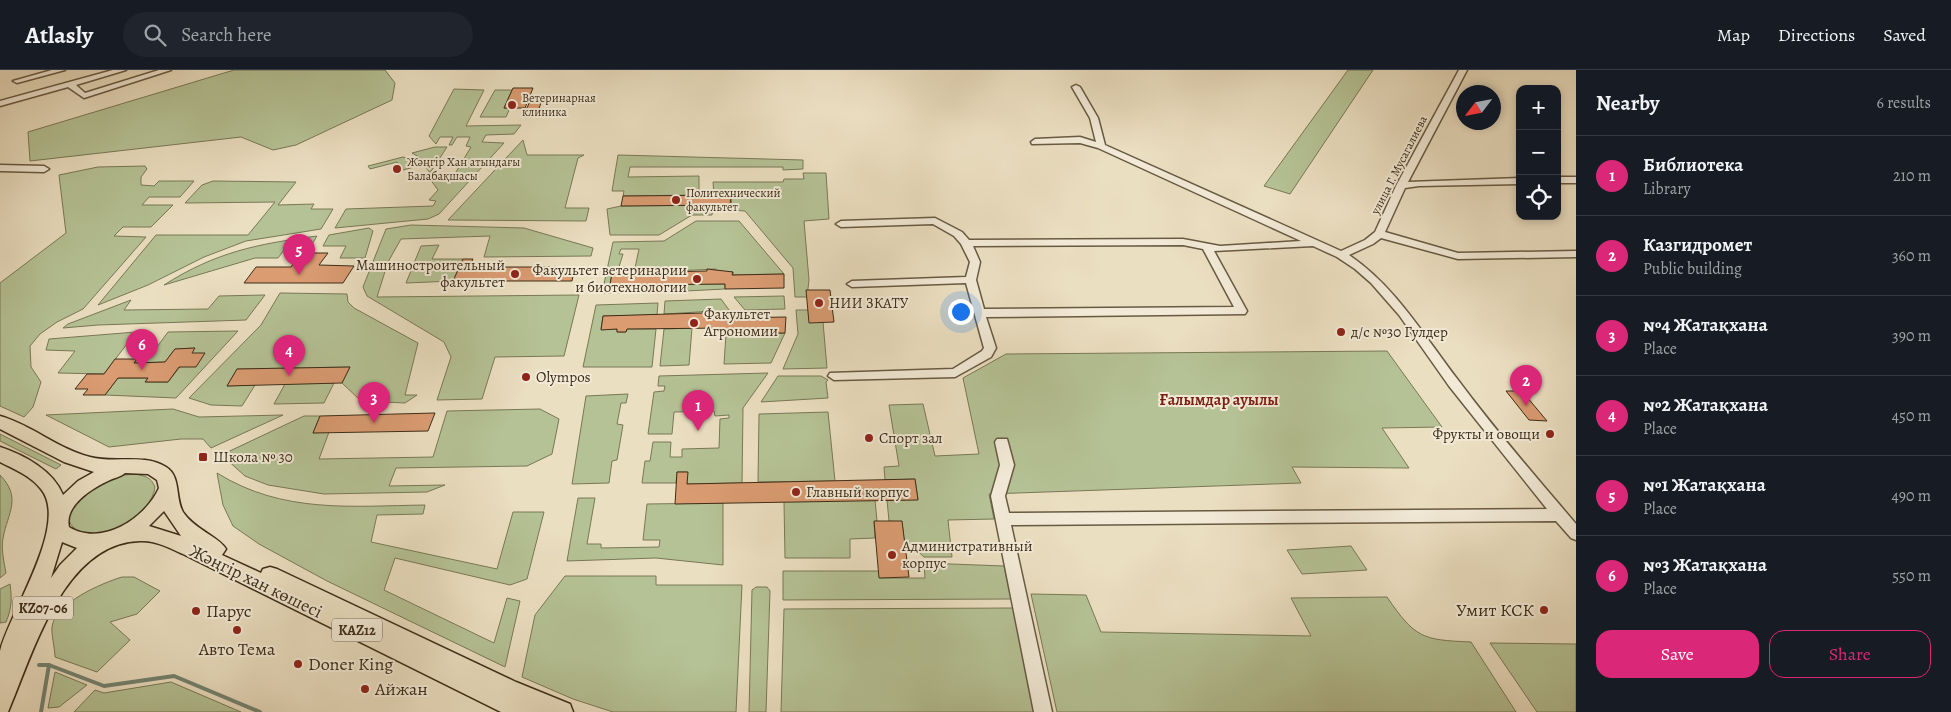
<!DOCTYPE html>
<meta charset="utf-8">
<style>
:root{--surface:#171b24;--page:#20242c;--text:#f1f3f6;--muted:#9ea1a6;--line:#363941;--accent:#db2777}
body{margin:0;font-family:Alegreya,serif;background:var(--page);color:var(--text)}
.controls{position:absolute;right:15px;top:15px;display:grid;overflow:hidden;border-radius:10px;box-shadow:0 2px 8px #0003}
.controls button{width:45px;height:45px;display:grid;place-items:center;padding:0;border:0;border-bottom:1px solid var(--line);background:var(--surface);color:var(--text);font:25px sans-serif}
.compass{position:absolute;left:1456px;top:15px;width:45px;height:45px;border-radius:50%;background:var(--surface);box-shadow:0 2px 8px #0003;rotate:238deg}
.you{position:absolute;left:960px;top:241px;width:18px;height:18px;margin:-12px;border:4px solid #fff;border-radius:50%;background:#1a73e8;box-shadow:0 0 0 8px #1a73e833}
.badge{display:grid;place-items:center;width:32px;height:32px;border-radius:50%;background:var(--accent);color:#fff;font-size:16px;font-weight:700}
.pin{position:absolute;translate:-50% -41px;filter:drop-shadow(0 1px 2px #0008)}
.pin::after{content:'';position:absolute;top:26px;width:18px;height:15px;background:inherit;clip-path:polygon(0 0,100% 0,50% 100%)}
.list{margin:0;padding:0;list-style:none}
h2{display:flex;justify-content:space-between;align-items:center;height:65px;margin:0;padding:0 20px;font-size:21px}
h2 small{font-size:16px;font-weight:400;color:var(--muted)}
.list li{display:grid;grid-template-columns:32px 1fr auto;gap:15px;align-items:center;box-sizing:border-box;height:80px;padding:0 20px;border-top:1px solid var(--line)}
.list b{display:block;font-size:19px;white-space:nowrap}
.list p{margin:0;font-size:16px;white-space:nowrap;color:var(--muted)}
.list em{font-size:16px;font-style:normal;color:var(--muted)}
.actions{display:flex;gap:10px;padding:15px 20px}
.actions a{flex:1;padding:11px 0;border:1px solid var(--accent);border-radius:15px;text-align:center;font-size:18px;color:var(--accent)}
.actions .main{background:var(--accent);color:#fff}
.icon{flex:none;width:28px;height:28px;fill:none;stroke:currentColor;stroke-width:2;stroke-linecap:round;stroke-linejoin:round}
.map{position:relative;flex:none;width:1576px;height:642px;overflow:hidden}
header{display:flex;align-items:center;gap:30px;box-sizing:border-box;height:70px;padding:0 25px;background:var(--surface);border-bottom:1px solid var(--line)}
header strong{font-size:24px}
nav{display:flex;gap:28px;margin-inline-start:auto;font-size:18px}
.search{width:350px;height:45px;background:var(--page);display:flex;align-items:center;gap:12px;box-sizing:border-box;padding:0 18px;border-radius:28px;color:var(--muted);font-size:19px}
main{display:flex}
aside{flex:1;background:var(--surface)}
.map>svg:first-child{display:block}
.green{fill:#b5c295;stroke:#797856}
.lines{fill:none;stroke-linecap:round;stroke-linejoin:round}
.stream{stroke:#748371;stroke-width:4}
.building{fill:#db9c72;stroke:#3d2d18}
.minor-casing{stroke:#685a42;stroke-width:3}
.major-casing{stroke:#3d2d18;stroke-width:3}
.minor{fill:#f2ead7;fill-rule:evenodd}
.major{fill:#ebdfc1;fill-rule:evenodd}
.poi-dot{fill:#8f2418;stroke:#f2ead7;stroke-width:2}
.labels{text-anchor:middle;stroke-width:4;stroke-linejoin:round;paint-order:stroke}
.far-poi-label{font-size:12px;fill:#3d2d18;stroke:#f2ead7;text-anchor:start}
.far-street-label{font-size:12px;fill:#3d2d18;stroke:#f2ead7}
.shield{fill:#f2ead7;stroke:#736651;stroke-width:1}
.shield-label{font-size:14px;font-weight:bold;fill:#3d2d18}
.poi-label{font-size:15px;fill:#3d2d18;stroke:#f2ead7;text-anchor:start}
.neighbourhood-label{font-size:16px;font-weight:bold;fill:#7a1f14;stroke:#f2ead7}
.near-street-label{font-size:18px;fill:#3d2d18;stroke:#f2ead7}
.near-poi-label{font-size:18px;fill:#3d2d18;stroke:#f2ead7;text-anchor:start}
</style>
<header>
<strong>Atlasly</strong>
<div class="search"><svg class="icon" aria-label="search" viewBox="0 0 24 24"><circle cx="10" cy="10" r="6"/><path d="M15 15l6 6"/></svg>Search here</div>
<nav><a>Map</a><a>Directions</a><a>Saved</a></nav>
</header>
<main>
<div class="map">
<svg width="1576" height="642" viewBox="0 0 1576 642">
<rect width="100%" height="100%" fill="#ebdfc1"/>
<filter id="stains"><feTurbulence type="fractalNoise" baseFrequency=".004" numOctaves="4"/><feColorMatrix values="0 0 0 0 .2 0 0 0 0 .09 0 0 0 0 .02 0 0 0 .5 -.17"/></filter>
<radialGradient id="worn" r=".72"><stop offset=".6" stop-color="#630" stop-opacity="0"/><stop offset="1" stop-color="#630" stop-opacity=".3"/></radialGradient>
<!-- green -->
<g class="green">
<path d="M234,0H385L395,13L392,30L296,75L273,80L241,67L30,91L28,62Z"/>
<path d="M1348,0H1373L1290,124L1264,116Z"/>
<path d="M454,19L484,20L466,56L521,55L514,64L486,65L482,72L504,73L439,144L428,149L335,158L346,139L433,136L436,131L429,130L438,120L430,109L432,106L453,107L471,77L466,76L470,67H457L452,75H449L453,67H440L436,74L429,66Z"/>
<path d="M495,20H512L504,38H510L506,47H480Z"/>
<path d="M523,70L527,85H584L578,88L565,138H589L586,151L448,150Z"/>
<path d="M435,77H447L430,103L419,87L412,83Z"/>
<path d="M618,85L803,90V99L783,100V97H630L628,107L699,106V125L623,126L624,121H612Z"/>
<path d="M403,87L407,88L414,97L403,100L397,92L370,99L368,96Z"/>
<path d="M145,96L147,99L141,107V115L154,116L159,111H194L180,127H149L142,135H173L151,157H123L114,166L146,167L83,239L57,252L40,264L30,276L31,297L41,312L33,337L24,347L0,336V213L66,163L59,105L98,97Z"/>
<path d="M803,103H826L829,149L804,151L809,210L807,227H795L793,198L745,141L732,140L731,125H714L713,112H783L784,109H804Z"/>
<path d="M213,111L296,112L278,135L314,134L311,139H333L321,159L246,171L204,187L148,215L98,235L156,165H248L275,132L185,133L202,115Z"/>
<path d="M713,135L712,145H692L659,165H610L607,139L621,136Z"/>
<path d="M696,151H739L784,204L733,205V202L717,201L716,199L630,203L631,198H635L639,179H621L619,184H623L619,197H627L626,203H612L610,215H625V217H633L634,215L659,214L658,222L602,223L613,172L664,171Z"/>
<path d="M411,155L524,158L593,178L591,186L484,187L490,166L401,169L388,192L377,227L579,225L564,286L495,287L482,329L437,330L451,287L444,272L367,226L363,217L386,159Z"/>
<path d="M369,158L373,161L365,188H340L346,176H323L329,165Z"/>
<path d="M317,166L311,176H287L278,188H255L164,215C216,182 257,174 317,166Z"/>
<path d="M439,175L432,189H463L453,211L406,213L421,176Z"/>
<path d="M667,214H725V219L666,222Z"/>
<path d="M280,223L347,224L348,232L354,238L418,273L405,325H417L405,333L361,331L342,313L350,297L237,299L227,316L255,315L242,336L211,335L189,328L261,255Z"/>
<path d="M265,225L246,250L98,255L63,258L68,254L131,230L124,240L208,239L219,226Z"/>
<path d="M784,226L785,239L745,240L734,227Z"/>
<path d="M721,229L732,244H715L714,241L664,244L665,231Z"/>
<path d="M658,233L657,245L603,246L601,259H617V262H626L627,259H656L652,297H583L596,235Z"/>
<path d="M796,240H808L823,252L827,298L783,299L798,264Z"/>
<path d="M692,258L689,295L660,296L664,259Z"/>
<path d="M238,261L176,328L105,325L118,308H148L146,312H168L195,278L175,279L165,292L134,293L137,289L149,288L168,262Z"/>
<path d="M136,262L104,304L58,303L75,281L46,280L49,269Z"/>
<path d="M785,263L771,293L724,294L726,264Z"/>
<path d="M1387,281L1442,357L1382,358L1409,398L1292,397L1301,413L989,424L994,449L948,450L952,487H924L904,469L902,452L889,451L887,430L918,429L915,409L885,410L884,397L899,396L889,335L923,334L935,386L979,384L963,308L1006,284Z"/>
<path d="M768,303L743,338L742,413L687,414V402H677L676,413H642L645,391H650L653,372H671L670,387H682V379L719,378L720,349L729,348V345L715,346L714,341L674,342L672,364H648L654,322L664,321L665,316H658L659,306Z"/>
<path d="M778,306H821L828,310L826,312L828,328L761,332Z"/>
<path d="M334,313L324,333L274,334L285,314Z"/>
<path d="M628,324L626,333H621L617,354L623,355L617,390L612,391L609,413L572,414L586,326Z"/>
<path d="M173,339L199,347L283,345L211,378L203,369H181L109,377L46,345Z"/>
<path d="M540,339L559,349L552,384L527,396L396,398L389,416L445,415L427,422L324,424L268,415L245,406L225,388L217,391V387L304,346H320L313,363L329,362L319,389L433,387L447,341Z"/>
<path d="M828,342L835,411L758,412L759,344Z"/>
<path d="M0,364L61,395L56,399L0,371Z"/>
<path d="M217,403C283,444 351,436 425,435L423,444L377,445L371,472L497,499L513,442H544L527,509L510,515L395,488L384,520L494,573L507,528L520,531L505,597L327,511L259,474L233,456L223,435Z"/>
<path d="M135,404C145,406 151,407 155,417C152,445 98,478 74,458C54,440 96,415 109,409C117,405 126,405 135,404Z"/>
<path d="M0,405C22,428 8,442 3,468C1,479 4,492 6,503L0,508Z"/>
<path d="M578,428H595L587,474H601V478L659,477L660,470H643L647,434L723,433V495L656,488L567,491Z"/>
<path d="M875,430L877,451L874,452L875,468L850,469V488H785L784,431Z"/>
<path d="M1351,476L1367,500L1302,504L1287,480Z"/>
<path d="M924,493L1004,496L1011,529L783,530V501H879L880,508H925Z"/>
<path d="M565,506H656V515H742L736,642H613L573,629L522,607L535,545Z"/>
<path d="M122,507H134L160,521L137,544L110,552L130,570L97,602L55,587C55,580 51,562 52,557C55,533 102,513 122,507Z"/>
<path d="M10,514C12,528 12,538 6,552L0,553V519Z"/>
<path d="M756,517H767L770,521L766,642H749L752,520Z"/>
<path d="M1031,524L1086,525L1101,562L1311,566L1291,528L1387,527C1415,568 1422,570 1471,572L1516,642H1057Z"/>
<path d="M1013,538L1036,642H781L784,539Z"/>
<path d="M1490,573L1576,574V642H1537Z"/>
<path d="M55,602L87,615L59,637L48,638Z"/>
<path d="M171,612L241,642H74L95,620L104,623Z"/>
</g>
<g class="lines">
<!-- stream -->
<g class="stream">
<path d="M39,595H49L41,642"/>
<path d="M49,595L104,616L174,606L260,642"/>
</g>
</g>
<!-- building -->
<g class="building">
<path d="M513,18H533L525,38H504Z"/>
<path d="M542,30L536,47H523L530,31Z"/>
<path d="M731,125L730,135L621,136L623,126Z"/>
<path d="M301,183H328L319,195L354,196L343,213H244L256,197H291Z"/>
<path d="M463,189H473L469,197H575L572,211H453Z"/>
<path d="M707,199L733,202L732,205L784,204V218L725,219V214L634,215L633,217H625V215H610L612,203L707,201Z"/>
<path d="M806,220H830L834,252L809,253Z"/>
<path d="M703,241L732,244L731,248L786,247L785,263L723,264V258L627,259L626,262H617V259L601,260L603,246L703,243Z"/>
<path d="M195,278L192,283H205L196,297H179L168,312H145L148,308H118L105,325H83L88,319H75L87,304H104L115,289H137L134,293L165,292L175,279Z"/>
<path d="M350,297L342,313L227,316L237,299Z"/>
<path d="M1506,321H1522L1547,351L1529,350Z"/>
<path d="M435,343L428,361L313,363L320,346Z"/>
<path d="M677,402H688L687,414L915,409L918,430L675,434Z"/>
<path d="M874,451H902L909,507L879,508Z"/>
</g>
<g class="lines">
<!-- minor casing -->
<g class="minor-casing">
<g id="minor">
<path d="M52,0H65L17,13L13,11Z"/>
<path d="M113,0H126L76,15L85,23L159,0H171L84,28L68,17L0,36V31Z"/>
<path d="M1459,0H1467L1408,112L1520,108V114L1419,116L1405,118L1385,162L1458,183L1576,181V187L1458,189L1381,168L1373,174L1349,185C1396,217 1424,266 1458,310C1495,360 1536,407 1576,454V470L1571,468L1556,451L1011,455L1052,642H1034L991,426L1000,395L995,372L997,369H1007L1014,395L1005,426L1009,443L1547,439L1449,316L1399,245L1371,213L1355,199L1337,187L1313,176L1214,181L1247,241L1245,244L986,247L996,278L991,287L955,307L834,310L828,306L830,303L953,299L982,281L984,278L966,213L852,217L847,214L852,211L966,207L970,192L961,174L954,166L933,154L841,157L836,154L841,151L935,148L962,162L969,170L1183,169L1220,176L1301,171L1098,78L1080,73L1032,74L1031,72L1035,69L1080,67L1096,72L1090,48L1072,17L1076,15L1080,17L1098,48L1105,75L1341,181L1365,170L1375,162L1396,116ZM1183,175L1203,179L1234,237L984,239L976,210L980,192L973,176Z"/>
<path d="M0,95L44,96L49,99L44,102L0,101Z"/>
<rect x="1557" y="107" width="19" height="6"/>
</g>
</g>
<!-- major casing -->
<g class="major-casing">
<path id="major" d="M0,346C32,355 58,379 90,387C115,394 143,383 166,397C181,406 175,428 183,442C194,459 219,467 226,479L222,485L261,503L263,499L270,497L277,499L516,612L570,634L573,642H501L183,484C170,478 155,470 140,471C63,473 33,584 8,642H0C0,624 0,597 0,581C9,543 70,454 41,419C31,406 14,399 0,392V377C24,385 53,400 63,425L78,411L94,402L64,392L0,359ZM125,403L148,404L157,410L159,418C145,449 101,477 69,457C64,436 91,419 108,411C113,408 121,407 125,403ZM164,441L181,466L149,456ZM62,472L77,478L60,495L51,508Z"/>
</g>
<!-- minor -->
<use href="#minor" class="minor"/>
<!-- major -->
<use href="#major" class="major"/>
</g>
<!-- markers -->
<g class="poi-dot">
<circle cx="512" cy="35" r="5"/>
<circle cx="397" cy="99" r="5"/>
<circle cx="676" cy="130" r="5"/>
<circle cx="515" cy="204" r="5"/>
<circle cx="697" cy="209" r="5"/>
<circle cx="819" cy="233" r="5"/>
<circle cx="694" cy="253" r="5"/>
<circle cx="1341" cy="262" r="5"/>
<circle cx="526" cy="307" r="5"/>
<circle cx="1550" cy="364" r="5"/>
<circle cx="869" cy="368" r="5"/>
<rect x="198" y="382" width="10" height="10" rx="2.5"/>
<circle cx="796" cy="422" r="5"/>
<circle cx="892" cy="485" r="5"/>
<circle cx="1544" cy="540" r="5"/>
<circle cx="196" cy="541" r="5"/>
<circle cx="237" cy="560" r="5"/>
<circle cx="298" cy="594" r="5"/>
<circle cx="365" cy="619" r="5"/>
</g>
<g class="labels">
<!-- far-poi labels -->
<g class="far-poi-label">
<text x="522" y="32">Ветеринарная<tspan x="522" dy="14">клиника</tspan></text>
<text x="407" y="96">Жәңгір Хан атындағы<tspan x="407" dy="14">Балабақшасы</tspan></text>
<text x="686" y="127">Политехнический<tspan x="686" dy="14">факультет</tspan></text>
</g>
<!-- far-street labels -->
<g class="far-street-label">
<text transform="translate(1399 95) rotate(-63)" y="4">улица Г. Мусагалиева</text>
</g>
<!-- shield labels -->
<g class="shield">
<rect x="13" y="526.5" width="60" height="23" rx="4"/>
<rect x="332" y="548.5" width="50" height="23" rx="4"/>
</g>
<g class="shield-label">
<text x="43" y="543">KZ07-06</text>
<text x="357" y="565">KAZ12</text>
</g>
<!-- poi labels -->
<g class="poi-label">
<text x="505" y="200" text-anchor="end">Машиностроительный<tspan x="505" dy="17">факультет</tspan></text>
<text x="687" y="205" text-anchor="end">Факультет ветеринарии<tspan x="687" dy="17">и биотехнологии</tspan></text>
<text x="829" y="238">НИИ ЗКАТУ</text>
<text x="704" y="249">Факультет<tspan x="704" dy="17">Агрономии</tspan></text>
<text x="1351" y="267">д/с №30 Гулдер</text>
<text x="536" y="312">Olympos</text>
<text x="1540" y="369" text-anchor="end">Фрукты и овощи</text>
<text x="879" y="373">Спорт зал</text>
<text x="213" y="392">Школа № 30</text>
<text x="806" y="427">Главный корпус</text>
<text x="902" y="481">Административный<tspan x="902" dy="17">корпус</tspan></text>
</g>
<!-- neighbourhood labels -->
<g class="neighbourhood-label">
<text x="1219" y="335">Ғалымдар ауылы</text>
</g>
<!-- near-street labels -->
<g class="near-street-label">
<text transform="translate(256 511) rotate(26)" y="6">Жәңгір хан көшесі</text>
</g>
<!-- near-poi labels -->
<g class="near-poi-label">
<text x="1534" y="546" text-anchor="end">Умит КСК</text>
<text x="206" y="547">Парус</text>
<text x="237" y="585" text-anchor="middle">Авто Тема</text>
<text x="308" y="600">Doner King</text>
<text x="375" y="625">Айжан</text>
</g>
</g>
<rect width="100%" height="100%" filter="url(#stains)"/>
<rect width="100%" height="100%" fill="url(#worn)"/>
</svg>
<div class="controls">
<button>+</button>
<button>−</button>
<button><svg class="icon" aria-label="locate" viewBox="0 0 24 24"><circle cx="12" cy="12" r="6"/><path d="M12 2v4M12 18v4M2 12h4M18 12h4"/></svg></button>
</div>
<svg class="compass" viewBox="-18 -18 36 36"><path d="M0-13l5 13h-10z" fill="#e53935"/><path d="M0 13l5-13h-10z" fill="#9ea1a6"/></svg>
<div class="you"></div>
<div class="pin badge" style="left:698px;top:361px">1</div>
<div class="pin badge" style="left:1526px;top:336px">2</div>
<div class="pin badge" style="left:374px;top:353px">3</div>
<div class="pin badge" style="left:289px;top:306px">4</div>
<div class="pin badge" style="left:299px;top:205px">5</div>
<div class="pin badge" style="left:142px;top:300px">6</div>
</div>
<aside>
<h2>Nearby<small>6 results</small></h2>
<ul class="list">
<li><span class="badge">1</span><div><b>Библиотека</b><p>Library</p></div><em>210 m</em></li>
<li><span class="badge">2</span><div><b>Казгидромет</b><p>Public building</p></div><em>360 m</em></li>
<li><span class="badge">3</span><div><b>№4 Жатақхана</b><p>Place</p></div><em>390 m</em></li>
<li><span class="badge">4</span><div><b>№2 Жатақхана</b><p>Place</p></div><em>450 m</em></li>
<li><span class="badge">5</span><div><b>№1 Жатақхана</b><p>Place</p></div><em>490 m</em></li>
<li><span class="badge">6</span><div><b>№3 Жатақхана</b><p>Place</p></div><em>550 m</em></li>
</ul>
<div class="actions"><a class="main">Save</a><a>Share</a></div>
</aside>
</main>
